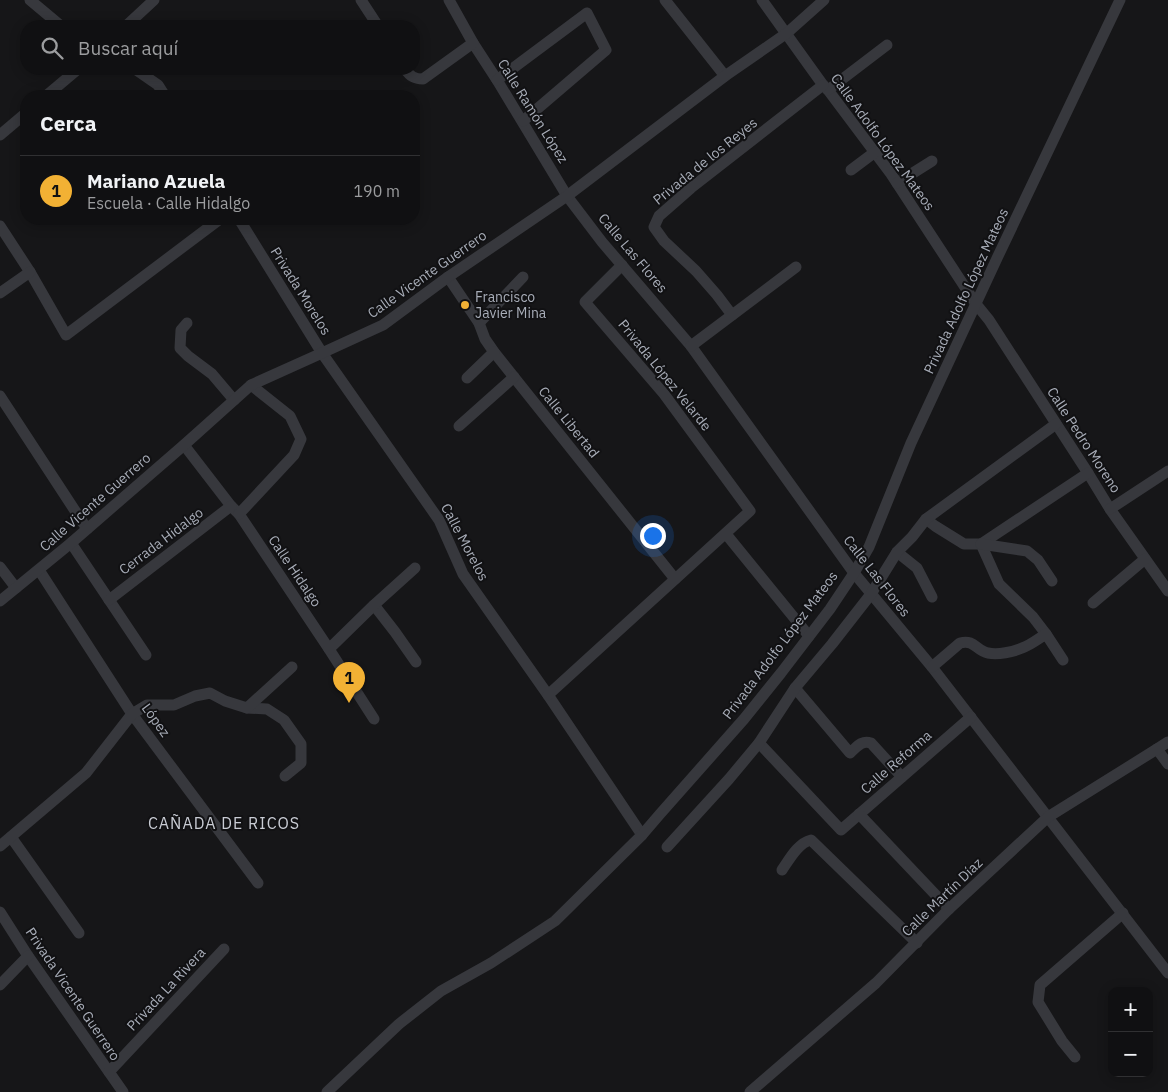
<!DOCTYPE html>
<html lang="es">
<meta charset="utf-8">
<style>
:root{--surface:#101012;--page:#19191b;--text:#f1f3f6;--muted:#9c9d9f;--line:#303032;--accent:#f2b134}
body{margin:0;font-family:"IBM Plex Sans",sans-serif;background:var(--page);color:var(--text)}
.controls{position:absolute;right:15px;bottom:15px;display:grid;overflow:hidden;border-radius:10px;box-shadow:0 2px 12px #0003}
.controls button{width:45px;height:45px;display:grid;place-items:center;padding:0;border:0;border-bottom:1px solid var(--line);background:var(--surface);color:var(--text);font:25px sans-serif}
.you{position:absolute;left:652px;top:535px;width:18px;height:18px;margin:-12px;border:4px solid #fff;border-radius:50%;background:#1a73e8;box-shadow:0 0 0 8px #1a73e833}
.badge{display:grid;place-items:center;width:32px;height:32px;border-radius:50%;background:var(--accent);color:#111;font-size:16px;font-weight:700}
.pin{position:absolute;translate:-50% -41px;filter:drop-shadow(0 1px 2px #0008)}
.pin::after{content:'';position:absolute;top:26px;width:18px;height:15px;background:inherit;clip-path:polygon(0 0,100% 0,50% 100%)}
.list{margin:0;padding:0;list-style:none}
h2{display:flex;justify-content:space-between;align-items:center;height:65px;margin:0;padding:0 20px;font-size:21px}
h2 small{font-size:16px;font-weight:400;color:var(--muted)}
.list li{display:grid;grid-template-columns:32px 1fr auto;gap:15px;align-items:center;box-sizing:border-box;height:70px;padding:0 20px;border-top:1px solid var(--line)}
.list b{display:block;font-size:19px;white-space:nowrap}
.list p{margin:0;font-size:16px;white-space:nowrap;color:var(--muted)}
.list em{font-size:16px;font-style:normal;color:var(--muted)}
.icon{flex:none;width:28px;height:28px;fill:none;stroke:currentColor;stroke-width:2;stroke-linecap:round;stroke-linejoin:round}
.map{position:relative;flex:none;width:1168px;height:1092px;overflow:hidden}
.search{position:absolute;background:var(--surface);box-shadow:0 2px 12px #0003;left:20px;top:20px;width:400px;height:55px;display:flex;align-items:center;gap:12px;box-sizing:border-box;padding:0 18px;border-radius:20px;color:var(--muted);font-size:19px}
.panel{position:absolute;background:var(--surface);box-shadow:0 2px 12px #0003;left:20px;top:90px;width:400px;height:135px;border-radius:20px}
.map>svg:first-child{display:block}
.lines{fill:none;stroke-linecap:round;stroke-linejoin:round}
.minor{stroke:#37383d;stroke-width:11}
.poi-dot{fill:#f2b134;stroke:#111113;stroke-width:2}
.labels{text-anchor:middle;stroke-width:4;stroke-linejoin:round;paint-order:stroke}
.street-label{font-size:14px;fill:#a8adb8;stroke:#111113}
.poi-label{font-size:14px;fill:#a8adb8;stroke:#111113;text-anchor:start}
.quarter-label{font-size:16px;letter-spacing:1px;fill:#c9ccd4;stroke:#111113}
</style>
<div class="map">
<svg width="1168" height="1092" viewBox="0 0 1168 1092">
<rect width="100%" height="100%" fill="#161618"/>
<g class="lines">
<!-- minor -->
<g class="minor">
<path d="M30,0L61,26"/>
<path d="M361,0L378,26"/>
<path d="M449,0L473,43L497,80L567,196L602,242L691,346L854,573L932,667L1168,973"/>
<path d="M665,0L725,76"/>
<path d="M762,0L823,85L828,90L891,174L976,304L989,320L1088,473L1110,509L1168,591"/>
<path d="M126,26L154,0"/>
<path d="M135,69L158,85L165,96"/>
<path d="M405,69C410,76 414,79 423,79L473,43"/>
<path d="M497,80L587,13L606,50L523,121"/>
<path d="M828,90L887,45"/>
<path d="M46,96L78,69"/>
<path d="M0,135L26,113"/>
<path d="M851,170L875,152"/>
<path d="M897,183L932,161"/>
<path d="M239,219L322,353L439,520L463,574L548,695L642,835"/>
<path d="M0,226L30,272L66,335L220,219"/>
<path d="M448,277L479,323L485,339L494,352L675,579"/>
<path d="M0,293L30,272"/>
<path d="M732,315L717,295L696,271L664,241L654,227L659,216L691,188L823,85"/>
<path d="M187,323L181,330L180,348L188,356L212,374L234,400"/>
<path d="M479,323L523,277"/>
<path d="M691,346L796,267"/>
<path d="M467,378L494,352"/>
<path d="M0,396L87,529"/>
<path d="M459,426L514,377"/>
<path d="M184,445L231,506L239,514L329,649L374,719"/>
<path d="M1110,509L1168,471"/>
<path d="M239,514L294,455L301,439L290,416L251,385"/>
<path d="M926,519L935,526L964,544H981L999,584L1033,617L1046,634"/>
<path d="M726,534L809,636"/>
<path d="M71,543L146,655"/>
<path d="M981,544L1088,473"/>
<path d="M981,544L1027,551L1038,560L1052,581"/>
<path d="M897,552L917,568L932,597"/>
<path d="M0,567L16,588"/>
<path d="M39,570L132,714L258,883"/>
<path d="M109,600L231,506"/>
<path d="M0,601L71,543L184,445L251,385L322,353L383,325L448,277L567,196L725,76L787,33L824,0"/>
<path d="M1093,603L1145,559"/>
<path d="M374,605L395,632L416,662"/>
<path d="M329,649L374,605L415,568"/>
<path d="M932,667L960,643C975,639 976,651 988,653C998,655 1013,652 1022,648C1031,645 1038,639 1046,634L1063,660"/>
<path d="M795,688L850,753C857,747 861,740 871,743L902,777"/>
<path d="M548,695L750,511L664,394L585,302L622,265"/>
<path d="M247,708L267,709L284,720L301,744V763L285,776"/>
<path d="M759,743L841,830L971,717"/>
<path d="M1157,749L1168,764"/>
<path d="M859,814L949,909"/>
<path d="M11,837L79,933"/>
<path d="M0,846L86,773L132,714L147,705H174L195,696L210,693L225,701L247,708L292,667"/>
<path d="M667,847L729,779L759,743L795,688L832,644L871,594L897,552L912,537L926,519L1056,424"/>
<path d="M782,870C789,860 798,843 811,840L917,943"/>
<path d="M0,912L28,956L123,1092"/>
<path d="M0,985L28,956"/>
<path d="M1075,1057L1062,1041L1038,1002L1040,985L1123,913"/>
<path d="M109,1072L224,949"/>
<path d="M327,1092L399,1024L441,991L491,963L555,921L642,835L660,814L744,719L781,673L830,609L854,573L869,547L911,443L999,254L1120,0"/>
<path d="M750,1092L876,983L949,909L1048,817L1157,749L1168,742"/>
</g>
</g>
<!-- markers -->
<circle class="poi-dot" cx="465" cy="305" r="5"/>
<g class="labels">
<!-- street labels -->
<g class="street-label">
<text transform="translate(533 111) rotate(58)" y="5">Calle Ramón López</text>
<text transform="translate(883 142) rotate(54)" y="5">Calle Adolfo López Mateos</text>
<text transform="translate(705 161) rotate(-39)" y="5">Privada de los Reyes</text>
<text transform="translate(633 253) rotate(50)" y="5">Calle Las Flores</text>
<text transform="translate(427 274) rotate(-35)" y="5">Calle Vicente Guerrero</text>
<text transform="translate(301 291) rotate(58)" y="5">Privada Morelos</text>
<text transform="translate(966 291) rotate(-65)" y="5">Privada Adolfo López Mateos</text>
<text transform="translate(665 375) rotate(51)" y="5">Privada López Velarde</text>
<text transform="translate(569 422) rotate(51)" y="5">Calle Libertad</text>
<text transform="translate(1084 440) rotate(57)" y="5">Calle Pedro Moreno</text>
<text transform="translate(95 502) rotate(-41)" y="5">Calle Vicente Guerrero</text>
<text transform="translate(161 541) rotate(-37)" y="5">Cerrada Hidalgo</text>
<text transform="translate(465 542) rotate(62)" y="5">Calle Morelos</text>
<text transform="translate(295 571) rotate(56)" y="5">Calle Hidalgo</text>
<text transform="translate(877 576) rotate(52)" y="5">Calle Las Flores</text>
<text transform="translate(780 645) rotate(-53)" y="5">Privada Adolfo López Mateos</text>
<text transform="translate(156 720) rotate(54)" y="5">López</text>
<text transform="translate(896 762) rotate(-41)" y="5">Calle Reforma</text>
<text transform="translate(942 897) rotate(-44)" y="5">Calle Martín Díaz</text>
<text transform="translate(166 989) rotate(-47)" y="5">Privada La Rivera</text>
<text transform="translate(73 994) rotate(56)" y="5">Privada Vicente Guerrero</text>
</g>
<!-- poi labels -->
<g class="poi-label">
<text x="475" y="302">Francisco<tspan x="475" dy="16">Javier Mina</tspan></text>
</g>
<!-- quarter labels -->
<g class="quarter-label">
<text x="224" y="829">CAÑADA DE RICOS</text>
</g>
</g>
</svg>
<div class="controls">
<button>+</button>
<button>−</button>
</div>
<div class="you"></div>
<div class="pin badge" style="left:349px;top:703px">1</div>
<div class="search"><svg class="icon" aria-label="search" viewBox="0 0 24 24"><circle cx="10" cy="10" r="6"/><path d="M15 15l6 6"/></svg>Buscar aquí</div>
<section class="panel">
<h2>Cerca<small></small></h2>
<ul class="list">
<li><span class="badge">1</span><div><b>Mariano Azuela</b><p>Escuela · Calle Hidalgo</p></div><em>190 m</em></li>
</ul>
</section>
</div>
